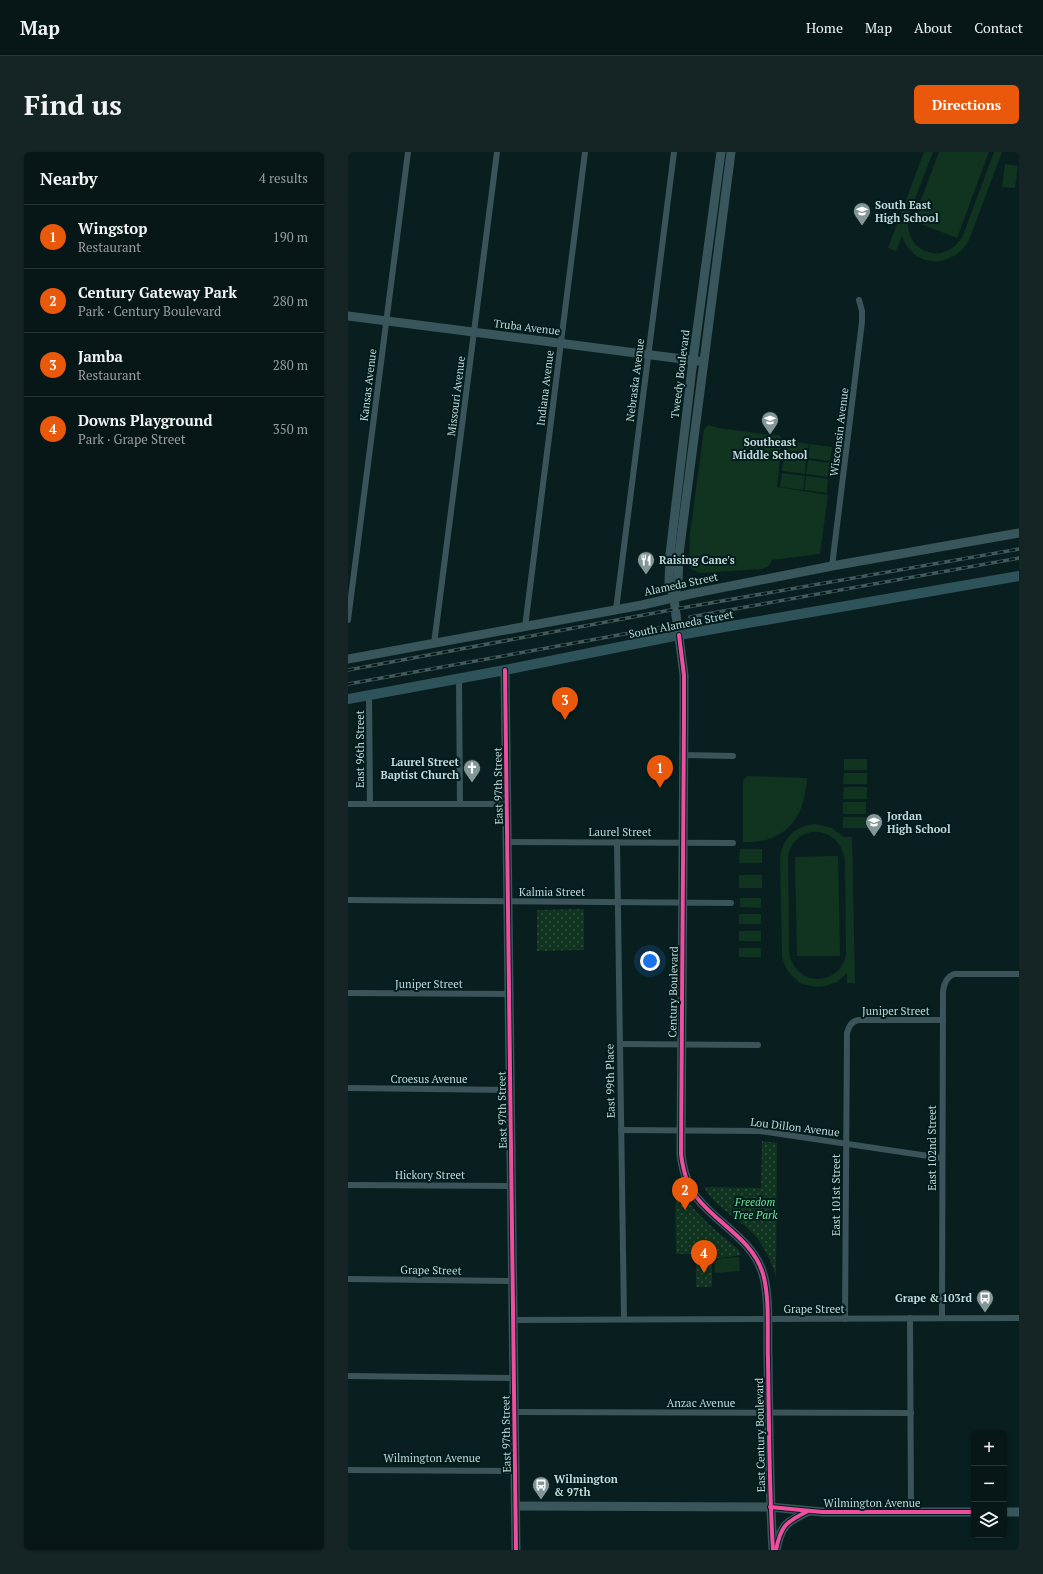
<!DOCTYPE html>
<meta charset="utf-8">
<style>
:root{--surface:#071717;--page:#152424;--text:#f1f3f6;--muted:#989fa1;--line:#283636;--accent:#ea580c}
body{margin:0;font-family:"PT Serif",serif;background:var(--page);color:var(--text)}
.controls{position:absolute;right:12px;bottom:12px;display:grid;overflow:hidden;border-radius:6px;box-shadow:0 1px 3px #0004}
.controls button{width:36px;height:36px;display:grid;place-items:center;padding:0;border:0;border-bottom:1px solid var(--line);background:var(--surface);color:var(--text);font:20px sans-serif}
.you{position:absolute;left:302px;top:809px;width:14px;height:14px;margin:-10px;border:3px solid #fff;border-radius:50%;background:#1a73e8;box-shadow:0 0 0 6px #1a73e833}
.badge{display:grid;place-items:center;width:26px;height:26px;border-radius:50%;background:var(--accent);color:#fff;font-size:13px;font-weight:700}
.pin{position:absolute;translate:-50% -33px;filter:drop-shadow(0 1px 2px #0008)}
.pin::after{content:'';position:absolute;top:21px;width:14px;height:12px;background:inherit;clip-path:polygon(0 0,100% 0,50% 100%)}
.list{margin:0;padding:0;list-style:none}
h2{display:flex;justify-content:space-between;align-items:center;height:52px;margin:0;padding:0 16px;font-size:17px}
h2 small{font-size:13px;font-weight:400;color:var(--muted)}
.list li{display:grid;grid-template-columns:26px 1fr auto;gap:12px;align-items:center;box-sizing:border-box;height:64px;padding:0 16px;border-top:1px solid var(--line)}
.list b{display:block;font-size:15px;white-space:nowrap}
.list p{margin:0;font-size:13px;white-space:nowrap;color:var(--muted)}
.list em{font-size:13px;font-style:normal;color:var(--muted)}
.icon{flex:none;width:22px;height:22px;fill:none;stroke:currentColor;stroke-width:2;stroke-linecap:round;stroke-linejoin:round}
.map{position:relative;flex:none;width:671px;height:1398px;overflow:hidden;border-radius:6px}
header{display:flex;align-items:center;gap:24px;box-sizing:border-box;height:56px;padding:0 20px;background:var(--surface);border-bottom:1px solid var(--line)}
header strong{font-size:19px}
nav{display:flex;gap:22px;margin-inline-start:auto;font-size:14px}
.intro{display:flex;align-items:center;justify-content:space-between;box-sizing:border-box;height:96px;padding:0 24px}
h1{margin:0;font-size:28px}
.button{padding:10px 18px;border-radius:6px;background:var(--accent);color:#fff;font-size:14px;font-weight:700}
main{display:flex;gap:24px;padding:0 24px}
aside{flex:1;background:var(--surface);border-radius:6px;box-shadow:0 1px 3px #0004}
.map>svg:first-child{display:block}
.grass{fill:url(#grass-dots)}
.garden{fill:#103420;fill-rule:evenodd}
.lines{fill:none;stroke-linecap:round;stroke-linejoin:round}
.street{stroke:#3a545a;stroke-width:6}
.secondary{stroke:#39565c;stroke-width:9}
.primary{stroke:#2f535a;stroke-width:10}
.rail-casing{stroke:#44595c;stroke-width:3.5}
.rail{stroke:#011c1d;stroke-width:2;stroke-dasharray:6;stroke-linecap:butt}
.secondary-bridge{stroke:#39565c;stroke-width:9}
.cycleway-casing{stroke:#011c1d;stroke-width:6}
.cycleway{stroke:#ef4d9e;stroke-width:4}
.labels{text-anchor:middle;stroke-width:4;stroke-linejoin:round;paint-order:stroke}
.poi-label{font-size:11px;font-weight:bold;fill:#c4d8d8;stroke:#011c1d;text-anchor:start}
.street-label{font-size:11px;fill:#c4d8d8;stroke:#011c1d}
.park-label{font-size:11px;font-style:italic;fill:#74e29c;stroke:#011c1d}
</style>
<header>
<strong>Map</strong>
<nav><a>Home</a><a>Map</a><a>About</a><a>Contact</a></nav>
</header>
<div class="intro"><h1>Find us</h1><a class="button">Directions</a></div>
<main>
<aside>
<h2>Nearby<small>4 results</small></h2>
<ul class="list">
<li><span class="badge">1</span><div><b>Wingstop</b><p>Restaurant</p></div><em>190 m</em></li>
<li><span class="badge">2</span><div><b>Century Gateway Park</b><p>Park · Century Boulevard</p></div><em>280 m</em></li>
<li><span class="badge">3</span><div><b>Jamba</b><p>Restaurant</p></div><em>280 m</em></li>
<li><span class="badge">4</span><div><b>Downs Playground</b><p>Park · Grape Street</p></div><em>350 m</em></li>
</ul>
</aside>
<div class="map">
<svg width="671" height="1398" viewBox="0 0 671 1398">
<defs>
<pattern id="grass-dots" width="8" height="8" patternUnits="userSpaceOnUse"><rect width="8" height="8" fill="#103420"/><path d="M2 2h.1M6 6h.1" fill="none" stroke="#315140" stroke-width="1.8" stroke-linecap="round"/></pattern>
</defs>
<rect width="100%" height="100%" fill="#091f1f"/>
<!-- grass -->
<g class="grass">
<path d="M236,757V798L189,799V758Z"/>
<path d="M414,989L429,991L428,1125C424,1111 418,1098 409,1086C393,1067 368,1057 356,1035L413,1036Z"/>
<path d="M329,1027C340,1059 367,1077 391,1098L393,1103L364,1107V1135H348V1102H328L327,1028Z"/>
</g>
<!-- garden -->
<g class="garden">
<path d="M576,0H585C579,16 573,31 567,47C564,54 560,62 560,70C559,86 570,99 585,101C597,103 607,95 614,86L646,0H654L621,88C610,109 582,117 564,100C559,95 556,90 554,84L548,99L540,96Z"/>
<path d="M591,0H641L609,86L565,69Z"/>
<path d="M657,12L670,14L667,36L654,35Z"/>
<path d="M361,273L370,276L423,283H431L434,287L429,335L480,343L472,402L424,408L420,415L413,417L351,421L343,417L341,411L342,381L356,277Z"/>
<path d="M439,289L461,292L459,306L437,303Z"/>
<path d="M462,292L484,295L482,309L460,306Z"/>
<path d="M436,305L458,308L457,322L434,319Z"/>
<path d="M460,308L482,311L481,325L458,322Z"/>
<path d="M434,321L457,324L455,338L432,335Z"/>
<path d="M458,324L480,327L479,341L456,338Z"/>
<rect x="496" y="607" width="23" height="11"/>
<path d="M496,621H519V632H495Z"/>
<path d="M399,624L459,626C457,665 438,692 395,690V629Z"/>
<path d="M496,635H519V647H495Z"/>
<rect x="495" y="650" width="23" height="12"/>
<rect x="495" y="665" width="24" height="11"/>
<path d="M467,672L484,676L496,685H504L507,831H499V821L489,830L477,834L471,835L458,833L452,831L443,823L439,818L434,806V799L432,709C433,688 446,674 467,672ZM463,680C481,678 494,690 497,708L498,803C490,837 445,834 441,799L440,705C442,692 450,683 463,680Z"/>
<path d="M392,697H414V711H391Z"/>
<path d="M490,704L492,804H449L447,705Z"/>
<rect x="391" y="723" width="23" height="13"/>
<path d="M392,746H413V756L392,755Z"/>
<rect x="391" y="762" width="22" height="10"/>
<rect x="391" y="779" width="22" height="10"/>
<rect x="391" y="796" width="22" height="9"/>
<path d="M391,1105L392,1119L367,1121L366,1107Z"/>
</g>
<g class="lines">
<!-- street -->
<g class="street">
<path d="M484,414L514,170V159L511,148"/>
<path d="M268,458L326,0"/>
<path d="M0,468L60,0"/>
<path d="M177,475L237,0"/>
<path d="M86,492L149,0"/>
<path d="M111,526L112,652"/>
<path d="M21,543L22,652"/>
<path d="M336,603L385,604"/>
<path d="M0,652H159"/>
<path d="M159,690L385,691"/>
<path d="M269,690L276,1167"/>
<path d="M0,748L383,751"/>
<path d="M0,841L161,842"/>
<path d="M272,892L410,893"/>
<path d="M0,936L163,938"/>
<path d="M273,978L412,979L594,1006"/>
<path d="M0,1033L164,1034"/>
<path d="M0,1127L165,1129"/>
<path d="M562,1166L563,1360"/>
<path d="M594,1166L595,839C596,832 598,825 606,822H671"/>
<path d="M497,1167L499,881C501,874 503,870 510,868H595"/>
<path d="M166,1168L671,1166"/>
<path d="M0,1224L166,1226"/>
<path d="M167,1260L563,1261"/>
<path d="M0,1318L167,1319"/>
</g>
<!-- secondary -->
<g class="secondary">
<path d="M0,164L350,209"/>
<path d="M326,446L330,430L331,402L383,0"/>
<path d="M328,463L326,446L321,431L322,402L345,208L373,0"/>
<path d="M330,477L336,523V563L333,1002C335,1018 339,1035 350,1047C371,1073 405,1088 415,1122C422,1146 419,1181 420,1207C421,1270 421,1334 425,1398"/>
<path d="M0,507L294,453L342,442L484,414L671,381"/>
<path d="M157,518L168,1398"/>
<path d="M168,1354L422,1355L474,1360H626"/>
<path d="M656,1360H671"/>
<path d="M428,1398C433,1373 438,1370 461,1359"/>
</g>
<!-- primary -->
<path class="primary" d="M0,547L157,518L331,483L671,424"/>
<!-- rail casing -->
<g class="rail-casing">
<g id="rail">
<path d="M342,465L671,406"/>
<path d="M0,518L328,457L671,397"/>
<path d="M0,532L315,475"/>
</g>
</g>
<!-- rail -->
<use href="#rail" class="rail"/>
<!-- secondary-bridge -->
<path class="secondary-bridge" d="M328,463L330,477"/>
<!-- cycleway casing -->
<g class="cycleway-casing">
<g id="cycleway">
<path d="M331,483L336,523V563L333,1002C335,1018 339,1035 350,1047C371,1073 405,1088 415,1122C422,1146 419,1181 420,1207C421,1270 421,1334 425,1398"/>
<path d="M157,518L168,1398"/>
<path d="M422,1355L474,1360H626"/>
<path d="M428,1398C433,1373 438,1370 460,1359"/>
</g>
</g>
<!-- cycleway -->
<use href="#cycleway" class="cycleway"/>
</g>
<!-- icons -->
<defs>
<g id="school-pin" transform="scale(0.9)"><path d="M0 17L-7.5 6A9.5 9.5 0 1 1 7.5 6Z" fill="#839797" stroke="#011c1d"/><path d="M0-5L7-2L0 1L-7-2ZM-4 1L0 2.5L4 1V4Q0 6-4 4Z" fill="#fff"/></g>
<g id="restaurant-pin" transform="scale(0.9)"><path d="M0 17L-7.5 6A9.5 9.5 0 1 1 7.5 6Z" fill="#839797" stroke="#011c1d"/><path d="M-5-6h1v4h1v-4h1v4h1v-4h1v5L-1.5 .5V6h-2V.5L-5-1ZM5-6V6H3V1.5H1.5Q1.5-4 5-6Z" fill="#fff"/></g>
<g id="church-pin" transform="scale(0.9)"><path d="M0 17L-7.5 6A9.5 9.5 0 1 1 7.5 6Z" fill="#839797" stroke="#011c1d"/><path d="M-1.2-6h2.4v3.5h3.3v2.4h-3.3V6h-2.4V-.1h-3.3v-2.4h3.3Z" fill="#fff"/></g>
<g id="bus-pin" transform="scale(0.9)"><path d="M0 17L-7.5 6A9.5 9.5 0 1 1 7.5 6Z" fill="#839797" stroke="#011c1d"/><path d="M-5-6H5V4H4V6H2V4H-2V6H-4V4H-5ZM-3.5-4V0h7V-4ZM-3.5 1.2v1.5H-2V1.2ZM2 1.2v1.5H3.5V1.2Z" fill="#fff"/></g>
</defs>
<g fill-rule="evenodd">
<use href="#school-pin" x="514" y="59"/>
<use href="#school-pin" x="422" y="268"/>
<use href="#restaurant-pin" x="298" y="408"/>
<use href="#church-pin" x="124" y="616"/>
<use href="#school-pin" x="526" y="670"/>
<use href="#bus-pin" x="637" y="1146"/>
<use href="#bus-pin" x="193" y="1333"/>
</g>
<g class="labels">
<!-- poi labels -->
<g class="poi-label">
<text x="527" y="57">South East<tspan x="527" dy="13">High School</tspan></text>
<text x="422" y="294" text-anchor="middle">Southeast<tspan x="422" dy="13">Middle School</tspan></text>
<text x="311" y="412">Raising Cane's</text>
<text x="111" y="614" text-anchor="end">Laurel Street<tspan x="111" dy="13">Baptist Church</tspan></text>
<text x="539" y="668">Jordan<tspan x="539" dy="13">High School</tspan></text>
<text x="624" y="1150" text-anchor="end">Grape &amp; 103rd</text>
<text x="206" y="1331">Wilmington<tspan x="206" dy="13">&amp; 97th</tspan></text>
</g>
<!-- street labels -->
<g class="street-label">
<text transform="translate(179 175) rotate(7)" y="4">Truba Avenue</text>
<text transform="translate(332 222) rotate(-83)" y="4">Tweedy Boulevard</text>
<text transform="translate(287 228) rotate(-83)" y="4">Nebraska Avenue</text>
<text transform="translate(20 233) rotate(-83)" y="4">Kansas Avenue</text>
<text transform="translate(197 236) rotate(-83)" y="4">Indiana Avenue</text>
<text transform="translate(108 244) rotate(-83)" y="4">Missouri Avenue</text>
<text transform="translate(491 280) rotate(-83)" y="4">Wisconsin Avenue</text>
<text transform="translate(333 432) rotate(-12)" y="4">Alameda Street</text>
<text transform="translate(333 472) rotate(-11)" y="4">South Alameda Street</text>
<text transform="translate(12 597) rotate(-90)" y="4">East 96th Street</text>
<text transform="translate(150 634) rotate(-91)" y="4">East 97th Street</text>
<text x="272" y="684">Laurel Street</text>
<text x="204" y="744">Kalmia Street</text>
<text x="81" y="836">Juniper Street</text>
<text transform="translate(325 840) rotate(-89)" y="4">Century Boulevard</text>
<text x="548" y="863">Juniper Street</text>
<text x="81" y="931">Croesus Avenue</text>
<text transform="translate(262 929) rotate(-91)" y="4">East 99th Place</text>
<text transform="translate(154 958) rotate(-91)" y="4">East 97th Street</text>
<text transform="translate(447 975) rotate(7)" y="4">Lou Dillon Avenue</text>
<text transform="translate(584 996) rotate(-90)" y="4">East 102nd Street</text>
<text x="82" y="1027">Hickory Street</text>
<text transform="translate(488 1043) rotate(-90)" y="4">East 101st Street</text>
<text transform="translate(83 1118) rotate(1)" y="4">Grape Street</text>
<text x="466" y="1161">Grape Street</text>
<text x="353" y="1255">Anzac Avenue</text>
<text transform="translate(158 1282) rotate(-91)" y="4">East 97th Street</text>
<text transform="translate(412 1283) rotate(-91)" y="4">East Century Boulevard</text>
<text x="84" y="1310">Wilmington Avenue</text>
<text x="524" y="1355">Wilmington Avenue</text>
</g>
<!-- park labels -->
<g class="park-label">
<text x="407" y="1054">Freedom<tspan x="407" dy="13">Tree Park</tspan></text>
</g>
</g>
</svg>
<div class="controls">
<button>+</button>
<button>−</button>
<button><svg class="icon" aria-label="layers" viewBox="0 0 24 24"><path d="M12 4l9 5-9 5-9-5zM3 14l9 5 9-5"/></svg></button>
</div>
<div class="you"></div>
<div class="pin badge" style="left:312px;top:636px">1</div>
<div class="pin badge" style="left:337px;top:1058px">2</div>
<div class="pin badge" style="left:217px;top:568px">3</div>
<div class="pin badge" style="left:356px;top:1121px">4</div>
</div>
</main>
